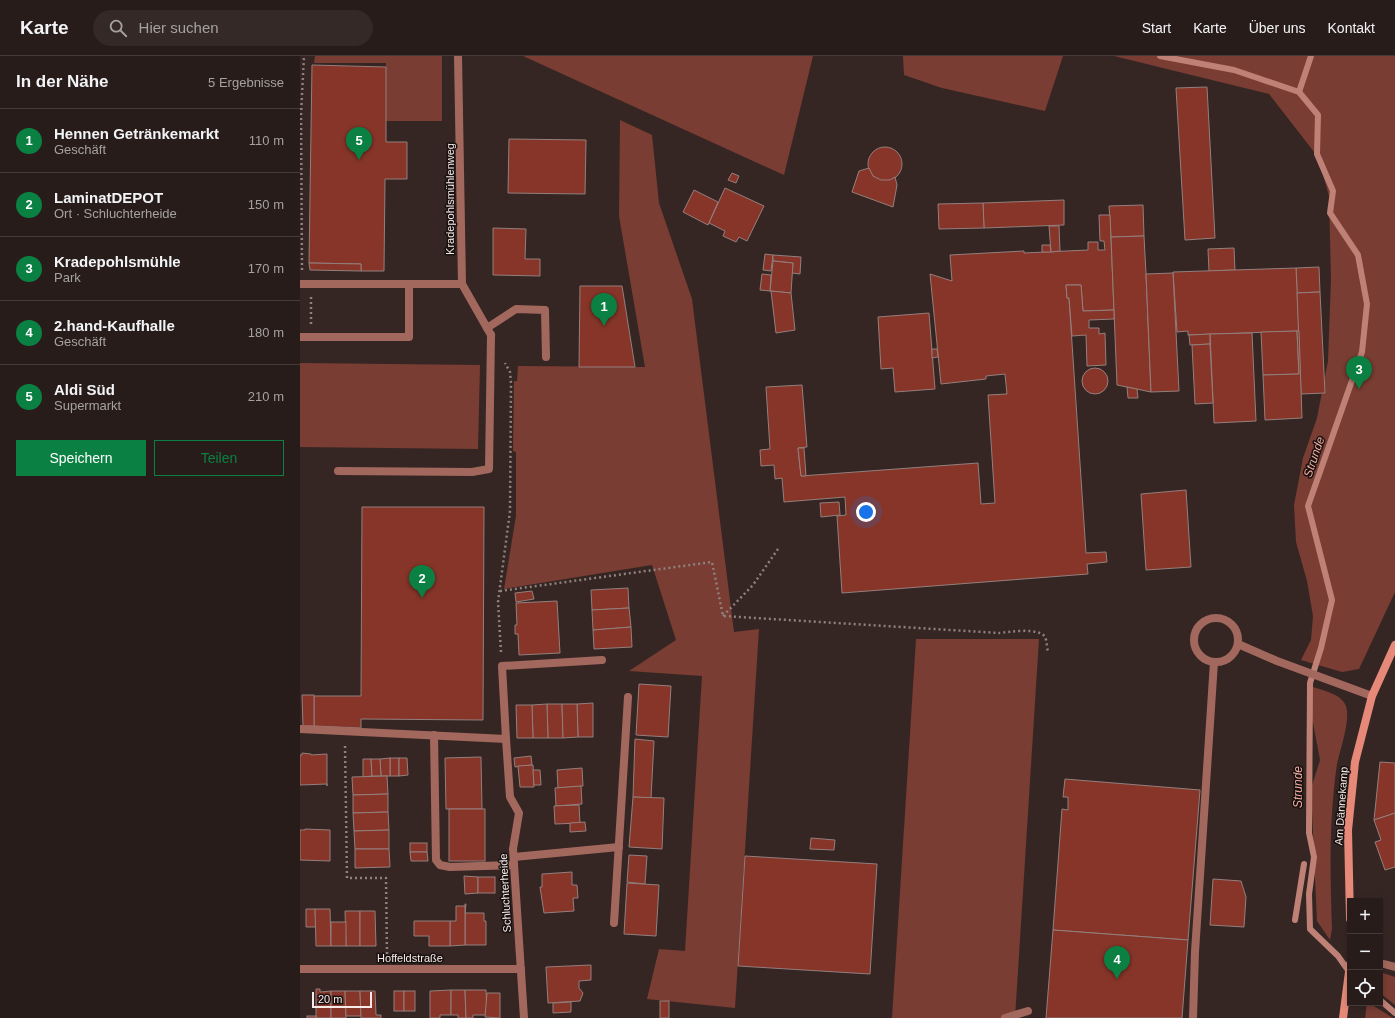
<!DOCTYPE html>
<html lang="de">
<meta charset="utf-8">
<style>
:root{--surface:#281c1a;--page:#342927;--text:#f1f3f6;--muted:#a5a1a2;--line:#443a39;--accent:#0b8043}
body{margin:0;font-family:Arial,sans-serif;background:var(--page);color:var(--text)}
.controls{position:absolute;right:12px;bottom:12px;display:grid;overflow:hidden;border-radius:0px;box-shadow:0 2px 6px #0003}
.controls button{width:36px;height:36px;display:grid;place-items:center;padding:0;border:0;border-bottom:1px solid var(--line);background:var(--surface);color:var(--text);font:20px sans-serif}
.scale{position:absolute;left:12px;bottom:10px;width:60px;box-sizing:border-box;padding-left:4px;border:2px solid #f6ebe9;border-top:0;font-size:11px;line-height:14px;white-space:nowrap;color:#f6ebe9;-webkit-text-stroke:3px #181110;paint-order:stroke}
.you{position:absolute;left:566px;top:456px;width:14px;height:14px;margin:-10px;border:3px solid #fff;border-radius:50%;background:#1a73e8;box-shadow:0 0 0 6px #1a73e833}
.badge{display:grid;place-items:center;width:26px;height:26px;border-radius:50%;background:var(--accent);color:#fff;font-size:13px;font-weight:700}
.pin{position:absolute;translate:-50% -33px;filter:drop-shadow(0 1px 2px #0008)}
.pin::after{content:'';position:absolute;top:21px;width:14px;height:12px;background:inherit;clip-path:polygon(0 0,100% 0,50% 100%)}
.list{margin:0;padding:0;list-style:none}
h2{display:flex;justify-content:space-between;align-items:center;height:52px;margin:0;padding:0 16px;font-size:17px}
h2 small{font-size:13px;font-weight:400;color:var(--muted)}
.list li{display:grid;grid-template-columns:26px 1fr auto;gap:12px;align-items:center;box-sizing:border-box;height:64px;padding:0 16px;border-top:1px solid var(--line)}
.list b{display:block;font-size:15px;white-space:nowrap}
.list p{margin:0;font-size:13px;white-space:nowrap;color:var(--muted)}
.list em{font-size:13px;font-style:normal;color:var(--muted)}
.actions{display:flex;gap:8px;padding:12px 16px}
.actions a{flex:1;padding:9px 0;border:1px solid var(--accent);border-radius:0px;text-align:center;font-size:14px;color:var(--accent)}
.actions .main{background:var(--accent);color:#fff}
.icon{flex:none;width:22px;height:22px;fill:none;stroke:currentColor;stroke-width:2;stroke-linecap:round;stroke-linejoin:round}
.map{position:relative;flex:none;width:1095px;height:962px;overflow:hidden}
header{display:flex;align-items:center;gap:24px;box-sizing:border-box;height:56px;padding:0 20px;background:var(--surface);border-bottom:1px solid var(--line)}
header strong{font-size:19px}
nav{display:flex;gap:22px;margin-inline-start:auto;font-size:14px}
.search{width:280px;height:36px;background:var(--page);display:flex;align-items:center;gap:10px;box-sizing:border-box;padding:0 14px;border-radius:22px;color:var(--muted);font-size:15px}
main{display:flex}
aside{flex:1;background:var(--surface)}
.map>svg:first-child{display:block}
.green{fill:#793d33}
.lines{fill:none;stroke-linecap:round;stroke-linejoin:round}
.stream{stroke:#bf8176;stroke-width:6}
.building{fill:#873529;stroke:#937f7c}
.path{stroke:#8e817e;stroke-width:2.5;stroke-dasharray:2 3;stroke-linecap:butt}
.lane{stroke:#a3685d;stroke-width:8}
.street{stroke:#a3685d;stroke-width:8}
.secondary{stroke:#e78978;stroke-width:8}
.labels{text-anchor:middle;stroke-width:3;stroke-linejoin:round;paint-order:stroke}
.street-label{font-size:11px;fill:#f6ebe9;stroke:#181110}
.water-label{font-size:12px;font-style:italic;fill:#f3ac9f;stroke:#181110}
</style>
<header>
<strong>Karte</strong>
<div class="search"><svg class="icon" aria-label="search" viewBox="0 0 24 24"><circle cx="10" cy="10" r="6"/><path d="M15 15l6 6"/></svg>Hier suchen</div>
<nav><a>Start</a><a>Karte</a><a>Über uns</a><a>Kontakt</a></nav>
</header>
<main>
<aside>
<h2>In der Nähe<small>5 Ergebnisse</small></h2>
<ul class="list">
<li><span class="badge">1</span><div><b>Hennen Getränkemarkt</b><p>Geschäft</p></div><em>110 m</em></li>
<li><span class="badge">2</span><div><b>LaminatDEPOT</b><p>Ort · Schluchterheide</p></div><em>150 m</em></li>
<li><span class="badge">3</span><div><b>Kradepohlsmühle</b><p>Park</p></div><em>170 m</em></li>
<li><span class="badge">4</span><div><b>2.hand-Kaufhalle</b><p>Geschäft</p></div><em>180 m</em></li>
<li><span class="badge">5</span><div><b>Aldi Süd</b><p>Supermarkt</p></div><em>210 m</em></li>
</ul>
<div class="actions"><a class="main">Speichern</a><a>Teilen</a></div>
</aside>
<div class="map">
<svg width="1095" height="962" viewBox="0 0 1095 962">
<rect width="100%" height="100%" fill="#362623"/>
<!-- green -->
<g class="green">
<path d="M15,0H142V65H86V7H14Z"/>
<path d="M223,0H513L484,119Z"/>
<path d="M603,0H763L745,55L642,32L604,19Z"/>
<path d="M814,0H1095V536L1059,613L1042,616L1001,604L1011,584L1013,560L1007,525L996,486L994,449L1003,402L1017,362L1028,305L1031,223L1029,140L1018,101L969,38Z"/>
<path d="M320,64L352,79L359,147L392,243L434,576L459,573L435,952L347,943L359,893L385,895L402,620L329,615L376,584L352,509L204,533L216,460V396L213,395L214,325H217L218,310L345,311L319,160Z"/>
<path d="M0,307L180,309L178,393L0,391Z"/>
<path d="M616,583H739L715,962H592Z"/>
<path d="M1010,630C1021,634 1039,637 1045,648C1052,661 1040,693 1037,708C1029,763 1030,818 1032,873L1030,884L1017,865L1011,733L1020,704L1008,640Z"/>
<path d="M1080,916L1095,921V949L1080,937Z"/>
<path d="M1067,947H1069L1093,962H1065Z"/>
</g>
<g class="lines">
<!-- stream -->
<g class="stream">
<path d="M860,0L934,14L999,36L1018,59L1017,98L1033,135L1030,157L1058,199L1067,248L1062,296L1008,450L1032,544L1021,592L1010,627L1009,777L1014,801L1009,838L1010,873L1038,900L1050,917"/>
<path d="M999,36L1011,0"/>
<path d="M995,864L1004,808"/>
<path d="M1080,944L1095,957"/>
</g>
</g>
<!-- building -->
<g class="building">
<path d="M12,9L86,11V86H107V123H85L84,215H61V208L9,207Z"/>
<path d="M907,31L915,182L885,184L876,32Z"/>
<path d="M209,83L286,84L285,138L208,137Z"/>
<circle cx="585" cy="108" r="17"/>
<path d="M569,112L573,120L581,124H590L595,121L597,129L593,151L552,136L559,115Z"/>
<path d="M432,117L439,120L436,127L428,124Z"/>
<path d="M425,132L464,150L447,185L439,181L436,186L423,180L425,175L409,167Z"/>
<path d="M394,134L418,146L408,169L383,156Z"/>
<path d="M764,144V169L684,172L683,147Z"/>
<path d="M683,147L684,172L639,173L638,148Z"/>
<path d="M843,149L844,180L811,181L809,150Z"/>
<path d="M799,159H810L814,254L783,255L781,229H766L767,242H769L786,497L806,496L807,506L787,508L788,518L542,537L537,460L546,459L545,441L484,446L482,422L475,423L474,409L461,410L460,394L470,393L466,331L502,329L507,391L498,392L501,420L678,407L681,448L695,447L688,339L707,338L705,318L686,320V323L641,328L630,218L652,225L650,199L724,195V197L788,194V186H798V194H805L804,185H800Z"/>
<path d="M749,170H759L760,195L751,196Z"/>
<path d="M193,172L226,173L225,203H240V220L193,219Z"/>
<path d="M844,180L846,218L851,336L817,329L811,181Z"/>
<path d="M742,189H750L751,196H742Z"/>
<path d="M934,192L935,214L909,215L908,193Z"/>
<path d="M465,198L473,199L471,215L463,214Z"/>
<path d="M473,199L501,201L500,218L492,217L493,207L473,205Z"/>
<path d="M473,205L493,207L491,237L470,235Z"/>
<path d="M9,207L61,208V215L10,214Z"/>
<path d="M1019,211L1020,236L997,237L996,212Z"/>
<path d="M996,212L999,275L888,279V275L877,276L873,216Z"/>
<path d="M873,217L879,335L851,336L846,218Z"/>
<path d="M462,218L471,219L470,235L460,234Z"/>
<path d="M766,229H781L783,255L814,254V263L789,264V272H799V278L805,277L806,309L787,310L786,279L772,280L769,242H767Z"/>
<path d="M280,230H322L335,311H279Z"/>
<path d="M471,235L491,237L495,274L476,277Z"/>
<path d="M1020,236L1025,337L1001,338L997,237Z"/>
<path d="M629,257L635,333L595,336L593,312L581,313L578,261Z"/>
<path d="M997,275L999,318L963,319L961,276Z"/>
<path d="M997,275H999L1002,362L965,364L963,319L999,318Z"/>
<path d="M952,277L956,365L914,367L910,278Z"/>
<path d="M910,278V288L890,289L889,279Z"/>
<path d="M910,288L913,347L895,348L892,289Z"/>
<path d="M632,293H637L638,301L632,302Z"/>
<circle cx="795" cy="325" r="13"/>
<path d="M827,331L837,333L838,342H828Z"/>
<path d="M498,392H504L506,420H501Z"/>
<path d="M886,434L891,511L846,514L841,438Z"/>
<path d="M539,446L540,459L521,461L520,447Z"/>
<path d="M62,451H184L183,664L61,663V672L14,670V640H61Z"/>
<path d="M328,532L329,552L292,554L291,534Z"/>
<path d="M232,535L234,543L216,546L215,537Z"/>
<path d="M257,545L260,597L219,599L218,578H215V569H217L216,547Z"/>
<path d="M329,552L331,571L293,574L292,554Z"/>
<path d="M331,571L332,591L294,593L293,574Z"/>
<path d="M339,628L371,630L368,681L336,679Z"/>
<path d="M2,639H14V670H3Z"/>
<path d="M293,647V681H278L277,648Z"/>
<path d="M247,648H262L263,682H248Z"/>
<path d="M247,648L248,682H233L232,649Z"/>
<path d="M262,648H277L278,681L263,682Z"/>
<path d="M216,649H232L233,682H217Z"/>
<path d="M335,683L354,685L351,742L333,741Z"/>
<path d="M2,697L11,698V699L27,698V730V728L0,729V699H2Z"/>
<path d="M231,700L232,709L215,711L214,702Z"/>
<path d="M181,701L182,753H146L145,702Z"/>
<rect x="90" y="702" width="9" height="18"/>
<path d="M90,702V720H81L80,703Z"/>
<path d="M99,702H107L108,719L99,720Z"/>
<path d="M63,703H71L72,720L63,721Z"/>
<path d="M71,703H80L81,720H72Z"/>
<path d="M1080,706L1095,707V757L1074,764Z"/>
<path d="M233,709L234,731H220L218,710Z"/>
<path d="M282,712L283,730L258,732L257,714Z"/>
<path d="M233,714H240L241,729H234Z"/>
<path d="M87,720L88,738L53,739L52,721Z"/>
<path d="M765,723L900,734L888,884L753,874L762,753L768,754V741H763Z"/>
<path d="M281,730L282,748L256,750L255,732Z"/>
<path d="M88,738V756L53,757V739Z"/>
<path d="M333,741L364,742L362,793L329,791Z"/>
<path d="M279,749L280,767L255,768L254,750Z"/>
<rect x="149" y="753" width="36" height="52"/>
<path d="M88,756L89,774L54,775L53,757Z"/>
<path d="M1095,757V811L1085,814L1075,786L1081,784L1074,764Z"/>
<path d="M285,766L286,775L270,776V767Z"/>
<path d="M5,773L30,774V805L0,804V774H5Z"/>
<path d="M89,774V793H55L54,775Z"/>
<path d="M511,782L535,784L534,794L510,793Z"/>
<rect x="110" y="787" width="17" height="9"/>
<path d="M55,793H89L90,811L55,812Z"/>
<path d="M110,796H127L128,805H111Z"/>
<path d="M329,799L347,800L345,828L327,826Z"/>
<path d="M445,800L577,808L570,918L438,910Z"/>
<path d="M272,816V829H277L278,842H273L274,855L244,857L240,831H242V818Z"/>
<path d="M164,820L178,821V837L165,838Z"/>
<rect x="178" y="821" width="17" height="16"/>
<path d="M913,823L941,825L946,841L944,871L910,869Z"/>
<path d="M327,827L359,829L356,880L324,878Z"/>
<path d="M166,848L165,857H184V865H186V889H165V848Z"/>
<path d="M156,850H165V889L150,890V865H156Z"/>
<path d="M6,853H15L16,871H6Z"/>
<path d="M15,853H30L31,890H16Z"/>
<path d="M45,855H60V890H46Z"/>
<path d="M60,855H75L76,890H60Z"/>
<path d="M114,865H150V890H129V880H114Z"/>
<rect x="31" y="866" width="15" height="24"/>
<path d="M753,874L888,884L882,962H746Z"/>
<path d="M291,909V924L279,925V932L283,937L280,945L248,947L246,911Z"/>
<path d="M16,933H20V936L31,935V962H16Z"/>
<path d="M151,934V959H140V962H130V935Z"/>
<path d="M151,934H165L166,962H158V959H151Z"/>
<path d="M165,934H186L187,959H173V962H166Z"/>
<path d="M31,935H45L46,962H31Z"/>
<path d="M45,935H60L61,960H46Z"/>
<path d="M60,935H75L76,959H81V962H61Z"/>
<rect x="94" y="935" width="10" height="20"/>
<rect x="104" y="935" width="11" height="20"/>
<path d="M187,937H200V962L185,961Z"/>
<rect x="360" y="945" width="9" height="17"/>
<path d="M271,946V956L253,957V947Z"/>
<rect x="7" y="960" width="9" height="2"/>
</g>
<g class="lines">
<!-- path -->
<g class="path">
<path d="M2,214L1,59L4,0"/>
<path d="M11,268V241"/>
<path d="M200,535L412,506L423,560L699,577C709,576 739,571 745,581C747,585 747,592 748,597"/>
<path d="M423,560L453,529L478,493"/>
<path d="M201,596L198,546L210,455L211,327L210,316L205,307"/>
<path d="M45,690L47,822H86L87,899"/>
</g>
<!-- lane -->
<g class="lane">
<path d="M0,228H162"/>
<path d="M187,272L216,253L245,254L246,301"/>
<path d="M0,281H109V228"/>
<path d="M38,415L172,416L189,413L191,279"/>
<circle cx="916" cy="584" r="22"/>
<path d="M938,588L977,605L1072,640"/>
<path d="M0,673L206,683L202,610L302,604"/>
<path d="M134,679L136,804L140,809L150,811L214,809"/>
<path d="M214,801L319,791"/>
<path d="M314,867L328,641"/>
<path d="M705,962L728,955"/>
<path d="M893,962L895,896L914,606"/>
</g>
<!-- street -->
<g class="street">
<path d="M158,0L162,228L191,279"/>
<path d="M206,683L210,741L219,757L213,793L224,962"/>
<path d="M1080,907L1095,911"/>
<path d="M0,913H221"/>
</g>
<!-- secondary -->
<g class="secondary">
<path d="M1050,863L1048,774L1055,706L1072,640L1095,589"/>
<path d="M1043,962L1050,908"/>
</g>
</g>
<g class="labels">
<!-- street labels -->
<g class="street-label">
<text transform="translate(150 143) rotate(-90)" y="4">Kradepohlsmühlenweg</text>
<text transform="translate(1041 750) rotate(-86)" y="4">Am Dännekamp</text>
<text transform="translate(205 837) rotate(-93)" y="4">Schluchterheide</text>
<text x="110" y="906">Hoffeldstraße</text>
</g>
<!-- water labels -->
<g class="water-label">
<text transform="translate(1014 401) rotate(-71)" y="4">Strunde</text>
<text transform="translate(998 731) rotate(-90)" y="4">Strunde</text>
</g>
</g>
</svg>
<div class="controls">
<button>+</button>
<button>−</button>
<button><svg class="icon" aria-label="locate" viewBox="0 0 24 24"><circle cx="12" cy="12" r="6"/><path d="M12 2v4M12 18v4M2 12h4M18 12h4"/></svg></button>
</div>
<div class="scale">20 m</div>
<div class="you"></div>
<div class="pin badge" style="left:304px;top:270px">1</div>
<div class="pin badge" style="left:122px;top:542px">2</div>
<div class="pin badge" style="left:1059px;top:333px">3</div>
<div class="pin badge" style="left:817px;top:923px">4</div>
<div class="pin badge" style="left:59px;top:104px">5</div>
</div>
</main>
